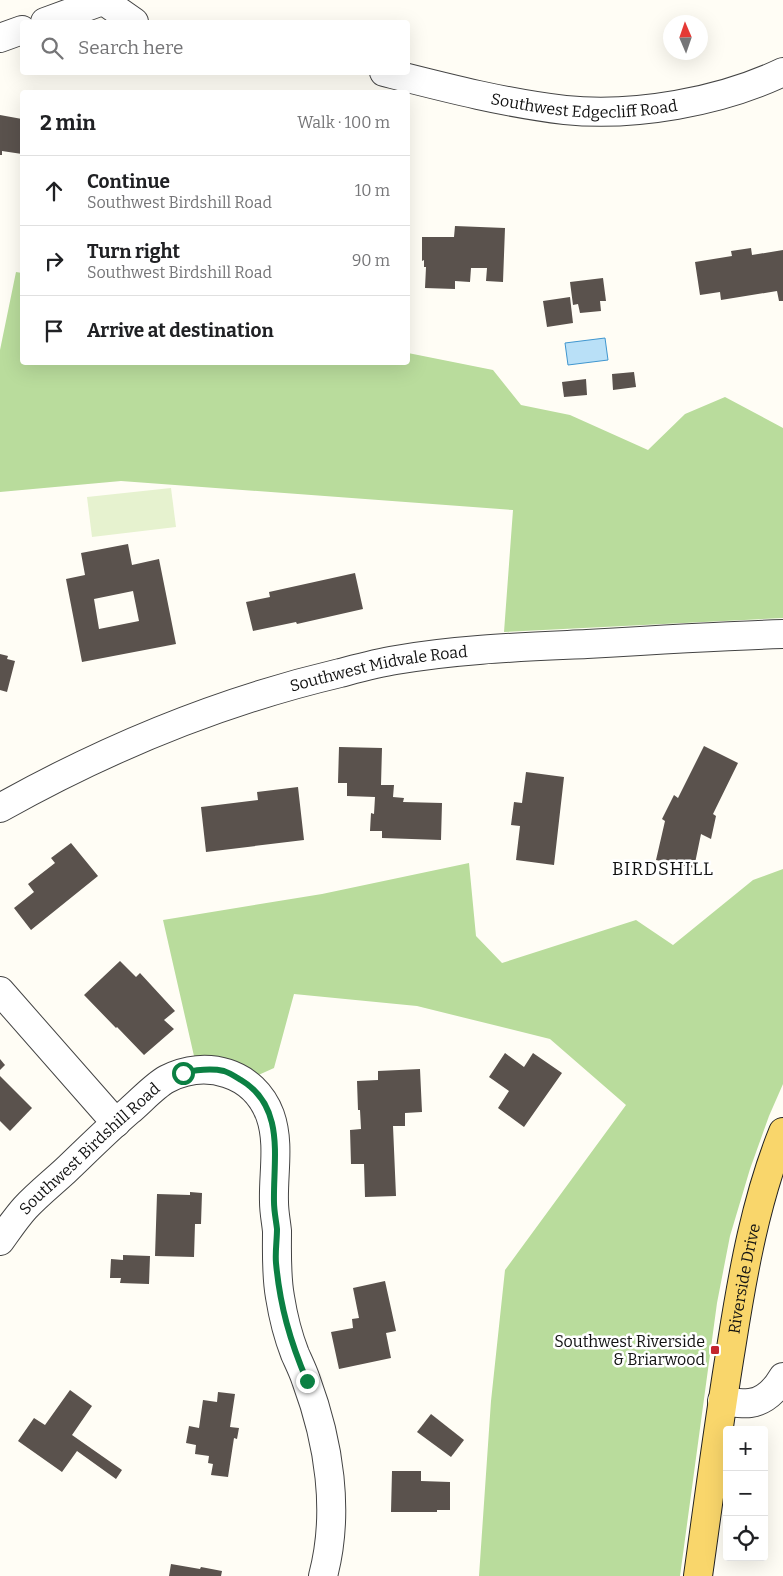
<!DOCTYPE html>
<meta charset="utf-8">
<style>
:root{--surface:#fff;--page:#f6f6f6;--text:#202124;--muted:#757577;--line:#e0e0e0}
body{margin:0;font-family:Bitter,serif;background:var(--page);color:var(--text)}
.controls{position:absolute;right:15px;bottom:15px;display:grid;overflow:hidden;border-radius:5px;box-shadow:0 5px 20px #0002}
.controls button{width:45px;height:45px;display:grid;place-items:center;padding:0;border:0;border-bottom:1px solid var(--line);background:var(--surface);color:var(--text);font:25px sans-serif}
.compass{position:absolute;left:663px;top:15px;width:45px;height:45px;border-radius:50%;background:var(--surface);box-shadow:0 5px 20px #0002;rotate:358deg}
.stop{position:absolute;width:15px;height:15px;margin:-11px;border:4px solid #0b8043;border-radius:50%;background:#fff}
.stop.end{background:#0b8043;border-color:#fff;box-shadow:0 1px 5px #0008}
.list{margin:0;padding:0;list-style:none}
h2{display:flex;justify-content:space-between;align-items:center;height:65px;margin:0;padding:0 20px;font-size:21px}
h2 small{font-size:16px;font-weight:400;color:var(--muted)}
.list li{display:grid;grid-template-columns:32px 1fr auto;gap:15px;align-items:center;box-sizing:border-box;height:70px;padding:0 20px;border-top:1px solid var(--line)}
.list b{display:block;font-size:19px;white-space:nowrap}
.list p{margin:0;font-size:16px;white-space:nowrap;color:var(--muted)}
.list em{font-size:16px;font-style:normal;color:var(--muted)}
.icon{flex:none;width:28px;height:28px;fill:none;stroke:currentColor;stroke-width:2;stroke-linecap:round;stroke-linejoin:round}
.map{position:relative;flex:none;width:783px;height:1576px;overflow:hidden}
.search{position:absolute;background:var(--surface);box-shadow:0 5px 20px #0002;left:20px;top:20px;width:390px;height:55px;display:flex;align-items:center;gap:12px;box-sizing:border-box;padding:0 18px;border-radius:5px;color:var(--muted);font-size:19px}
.panel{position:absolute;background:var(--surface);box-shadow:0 5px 20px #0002;left:20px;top:90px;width:390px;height:275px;border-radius:5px}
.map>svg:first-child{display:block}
.forest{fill:#b9dc9c}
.pitch{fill:#e6f2cf}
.water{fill:#b9e0f7;stroke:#3f96cf}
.building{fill:#5a524d;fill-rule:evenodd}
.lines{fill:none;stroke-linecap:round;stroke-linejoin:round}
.minor-casing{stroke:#444;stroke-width:30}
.primary-casing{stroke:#222;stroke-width:30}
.minor{stroke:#fff;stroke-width:28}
.primary{stroke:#f9d66b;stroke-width:28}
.route{stroke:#0b8043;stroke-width:6}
.poi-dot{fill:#c4262e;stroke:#fff;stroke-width:2}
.labels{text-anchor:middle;stroke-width:5;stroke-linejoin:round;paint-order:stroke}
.street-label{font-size:16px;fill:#111;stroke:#fff}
.poi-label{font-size:16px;fill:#111;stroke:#fff;text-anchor:end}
.neighbourhood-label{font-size:18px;letter-spacing:1px;fill:#111;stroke:#fff}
</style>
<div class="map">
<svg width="783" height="1576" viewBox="0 0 783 1576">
<rect width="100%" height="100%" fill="#fffdf5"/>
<!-- forest -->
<g class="forest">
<path d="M16,272L22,273V362H408V353L493,370L521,405L570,415L648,450L685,414L725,397L783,428V618L504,632L513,510L121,481L0,492V350Z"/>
<path d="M469,863L476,936L502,963L636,920L673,945L753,880L783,869V1084L769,1116L750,1169L730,1236L717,1303L680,1576H479L491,1401L505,1270L626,1105L550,1039L417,1006L294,994L274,1068L252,1078L216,1060L194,1056L163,920L322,894Z"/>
</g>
<!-- pitch -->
<path class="pitch" d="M171,488L176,527L92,537L87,497Z"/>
<!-- water -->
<path class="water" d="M605,338L608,360L568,365L565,343Z"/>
<!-- building -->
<g class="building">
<path d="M0,115L22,119L21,128L22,129V154L2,151V155H0Z"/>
<path d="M455,226L505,228L503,282L486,281L487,268H471L470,282L455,281V289L425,288L426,267H424V260L422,261V237H454Z"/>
<path d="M751,248L752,255L783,250V301H779L777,291L721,300L720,292L700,295L695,262L732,256L731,251Z"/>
<path d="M603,278L606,301H600L601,311L580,313L578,304L573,305L570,282Z"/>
<path d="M408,283H409L410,297H408Z"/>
<path d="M570,297L573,323L547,327L543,301Z"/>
<path d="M634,372L636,387L613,390L612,374Z"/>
<path d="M586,379L587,395L564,397L562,382Z"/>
<path d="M128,544L132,565L159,559L176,644L82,662L66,579L85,575L81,553ZM133,591L139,621L99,629L94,599Z"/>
<path d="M355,573L363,609L297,624L296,622L253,631L246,602L270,597L269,592Z"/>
<path d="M0,654L8,656L7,659L15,661L7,692L0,690Z"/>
<path d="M704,746L738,763L713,814L716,816L711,839L701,834L694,868L656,860L665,821L662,819L674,795L678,798Z"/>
<path d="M339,747L382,748L381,785H394L393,797L404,798L403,802L442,803L441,840L382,838V831H370L371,813L374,814L375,797L347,796V783H338Z"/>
<path d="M526,772L564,777L554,865L516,860L520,826L511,825L514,802L522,803Z"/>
<path d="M298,787L304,840L206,852L201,807L258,800L257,792Z"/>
<path d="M71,843L98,876L31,930L14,908L34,892L28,884L55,863L51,858Z"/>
<path d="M120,961L136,977L140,973L175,1011L164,1020L174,1029L144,1055L117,1027L116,1028L84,995Z"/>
<path d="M505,1053L524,1067L533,1053L562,1073L524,1127L498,1108L509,1091L489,1077Z"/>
<path d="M0,1059L5,1065L0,1070Z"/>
<path d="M420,1069L422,1112L405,1113V1126H393L396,1196L365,1197L364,1164H351L350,1130L361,1129L360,1110H358L357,1081L378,1080V1071Z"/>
<path d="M0,1076L32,1108L10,1131L0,1121Z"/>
<path d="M190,1192L202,1193L201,1224H195L194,1257L155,1256L157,1194L190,1195Z"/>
<path d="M123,1255L150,1256L149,1284L120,1283L121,1278H110L111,1259L123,1260Z"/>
<path d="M385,1281L396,1331L386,1333L391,1358L339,1369L331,1332L353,1328L352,1319L359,1318L353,1288Z"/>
<path d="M70,1390L92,1406L72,1435L122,1470L116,1479L77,1451L62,1472L18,1441L34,1418L45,1425Z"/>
<path d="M218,1392L235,1394L230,1427L239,1428L237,1439L234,1438L228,1477L211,1475L213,1464L208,1463L209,1456L195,1454L196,1445L186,1443L189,1426L199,1428L203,1400L217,1402Z"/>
<path d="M431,1414L464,1440L451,1457L417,1432Z"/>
<path d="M392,1471H421V1481L450,1482V1510H437V1512H391Z"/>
<path d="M171,1564L200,1569L201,1567L222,1571L221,1576H169Z"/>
</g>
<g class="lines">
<!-- minor casing -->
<g class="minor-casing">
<g id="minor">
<path d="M104,1L134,22"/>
<path d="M45,22L105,0"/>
<path d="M0,38L22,30"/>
<path id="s1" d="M384,72C443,87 504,103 565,110C635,117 720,102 783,72"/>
<path id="s2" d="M0,808C107,748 221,701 340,673C359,668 377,663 396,660C459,649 523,647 587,644C652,640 718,636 783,634"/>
<path d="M0,991L116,1123"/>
<path id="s3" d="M0,1241C8,1230 16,1218 25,1208C37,1195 52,1183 65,1171C86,1151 107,1130 129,1111C140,1102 154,1086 167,1079C206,1059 254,1072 270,1115C280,1143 273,1174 274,1202C274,1212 276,1221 277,1231C277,1253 276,1275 280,1297C283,1316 288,1336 295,1354C299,1363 303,1371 306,1380C329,1442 340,1512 323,1576"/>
<path d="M722,1401C731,1402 742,1404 750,1403C765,1401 776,1389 783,1377"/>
</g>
</g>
<!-- primary casing -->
<g class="primary-casing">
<g id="primary">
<path id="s4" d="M698,1576C709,1498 719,1420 732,1342C743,1272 756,1199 783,1132"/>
</g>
</g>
<!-- minor -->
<use href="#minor" class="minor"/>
<!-- primary -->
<use href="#primary" class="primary"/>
</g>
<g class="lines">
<!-- route -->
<path class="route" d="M183,1073C196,1070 210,1068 224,1071C230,1073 236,1077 241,1080C286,1107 273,1159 274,1202C274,1211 276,1220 277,1229C277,1240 275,1252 276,1263C280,1306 290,1341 307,1381"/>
</g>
<!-- markers -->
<rect class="poi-dot" x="710" y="1345" width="10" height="10" rx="2.5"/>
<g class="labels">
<!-- street labels -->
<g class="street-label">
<text dy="6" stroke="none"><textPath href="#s1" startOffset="204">Southwest Edgecliff Road</textPath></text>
<text dy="6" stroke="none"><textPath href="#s2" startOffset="406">Southwest Midvale Road</textPath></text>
<text dy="6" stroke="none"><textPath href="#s3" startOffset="129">Southwest Birdshill Road</textPath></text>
<text dy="6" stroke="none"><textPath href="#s4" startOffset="301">Riverside Drive</textPath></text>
</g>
<!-- poi labels -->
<g class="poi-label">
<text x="705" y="1347">Southwest Riverside<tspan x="705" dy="18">&amp; Briarwood</tspan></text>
</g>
<!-- neighbourhood labels -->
<g class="neighbourhood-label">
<text x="663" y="875">BIRDSHILL</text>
</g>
</g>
</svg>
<div class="controls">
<button>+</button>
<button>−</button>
<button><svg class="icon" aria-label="locate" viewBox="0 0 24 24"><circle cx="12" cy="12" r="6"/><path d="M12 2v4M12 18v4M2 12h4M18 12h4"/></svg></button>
</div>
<svg class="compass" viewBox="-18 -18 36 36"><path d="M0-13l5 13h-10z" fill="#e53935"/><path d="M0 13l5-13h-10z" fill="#757577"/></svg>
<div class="stop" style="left:183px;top:1073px"></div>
<div class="stop end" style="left:307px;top:1381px"></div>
<div class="search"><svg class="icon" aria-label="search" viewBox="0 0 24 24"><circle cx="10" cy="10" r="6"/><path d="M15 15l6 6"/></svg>Search here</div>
<section class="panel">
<h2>2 min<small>Walk · 100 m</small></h2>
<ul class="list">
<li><svg class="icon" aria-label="ahead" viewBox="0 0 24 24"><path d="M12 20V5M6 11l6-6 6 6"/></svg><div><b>Continue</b><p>Southwest Birdshill Road</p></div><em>10 m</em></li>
<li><svg class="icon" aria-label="right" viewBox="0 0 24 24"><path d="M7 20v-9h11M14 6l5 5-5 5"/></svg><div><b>Turn right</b><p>Southwest Birdshill Road</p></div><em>90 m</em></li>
<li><svg class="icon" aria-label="arrive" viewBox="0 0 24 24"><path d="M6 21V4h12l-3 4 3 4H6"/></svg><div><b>Arrive at destination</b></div></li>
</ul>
</section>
</div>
